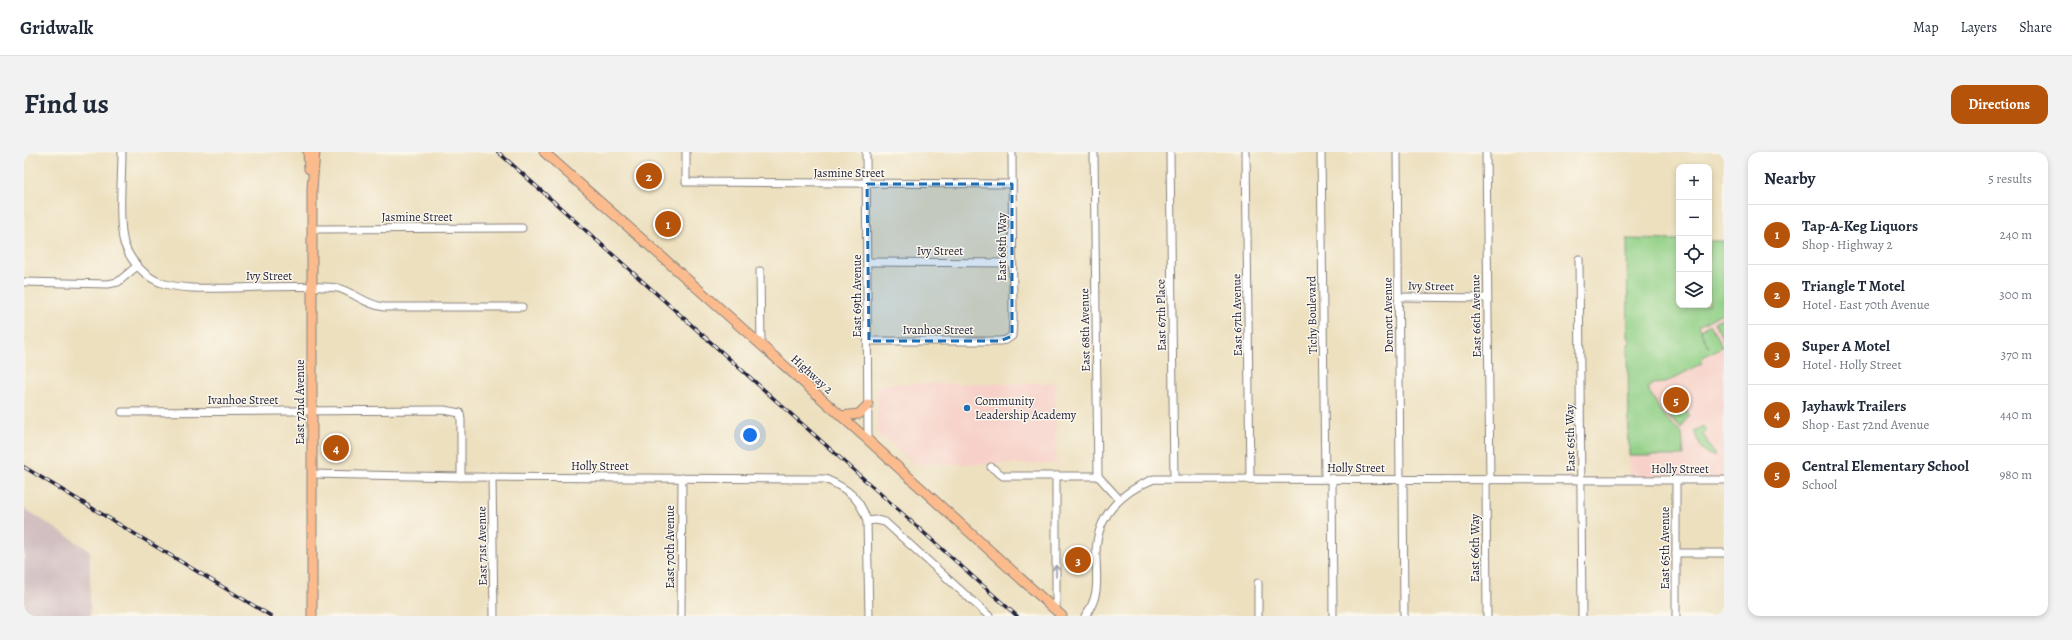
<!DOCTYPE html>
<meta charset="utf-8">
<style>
:root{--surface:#fff;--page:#f2f2f3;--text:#1f2937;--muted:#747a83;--line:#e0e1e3;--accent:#b45309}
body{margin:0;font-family:Alegreya,serif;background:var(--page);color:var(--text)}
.controls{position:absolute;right:12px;top:12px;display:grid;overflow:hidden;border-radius:8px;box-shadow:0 2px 6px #0003}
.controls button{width:36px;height:36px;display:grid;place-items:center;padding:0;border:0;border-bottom:1px solid var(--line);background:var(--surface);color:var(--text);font:20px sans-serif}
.you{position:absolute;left:726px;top:283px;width:14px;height:14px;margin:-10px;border:3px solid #fff;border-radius:50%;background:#1a73e8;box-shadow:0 0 0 6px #1a73e833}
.badge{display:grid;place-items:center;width:26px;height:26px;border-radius:50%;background:var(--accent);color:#fff;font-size:13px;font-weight:700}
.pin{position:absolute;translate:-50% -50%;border:2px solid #fff;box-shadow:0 1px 4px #0006}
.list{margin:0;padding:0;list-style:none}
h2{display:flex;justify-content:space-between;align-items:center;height:52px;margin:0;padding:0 16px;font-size:17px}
h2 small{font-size:13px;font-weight:400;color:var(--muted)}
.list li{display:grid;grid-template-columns:26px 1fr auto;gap:12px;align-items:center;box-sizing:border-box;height:60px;padding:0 16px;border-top:1px solid var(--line)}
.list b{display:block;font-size:15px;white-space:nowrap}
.list p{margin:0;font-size:13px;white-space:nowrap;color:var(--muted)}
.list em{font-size:13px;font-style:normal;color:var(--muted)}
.icon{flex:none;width:22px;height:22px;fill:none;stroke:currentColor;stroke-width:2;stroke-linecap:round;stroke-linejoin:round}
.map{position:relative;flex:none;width:1700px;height:464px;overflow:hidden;border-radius:12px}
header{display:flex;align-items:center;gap:24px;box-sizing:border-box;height:56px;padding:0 20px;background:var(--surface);border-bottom:1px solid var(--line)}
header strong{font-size:19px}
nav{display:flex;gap:22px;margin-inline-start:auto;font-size:14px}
.intro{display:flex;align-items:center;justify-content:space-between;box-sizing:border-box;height:96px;padding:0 24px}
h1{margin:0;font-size:28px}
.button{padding:10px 18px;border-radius:12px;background:var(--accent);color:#fff;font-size:14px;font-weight:700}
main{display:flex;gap:24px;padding:0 24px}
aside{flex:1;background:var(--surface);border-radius:12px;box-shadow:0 2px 6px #0003}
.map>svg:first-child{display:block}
.built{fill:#f7d1c9}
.industrial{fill:#d2bfc1}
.green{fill:#91d086;stroke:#5a7960}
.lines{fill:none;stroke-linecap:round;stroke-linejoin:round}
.minor-casing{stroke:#88817d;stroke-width:9}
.major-casing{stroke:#88817d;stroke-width:11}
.minor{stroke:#fff;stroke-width:7}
.major{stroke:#fbbb8d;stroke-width:9}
.rail-casing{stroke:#22223b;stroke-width:3.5}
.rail{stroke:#fbf7ec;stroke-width:2;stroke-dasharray:6;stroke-linecap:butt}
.oneway{stroke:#9c9ca7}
.marked{fill:#1f6fb2;fill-opacity:0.2;stroke:#1f6fb2;stroke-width:3;stroke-dasharray:8 5;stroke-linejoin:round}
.poi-dot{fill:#1f6fb2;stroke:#fbf7ec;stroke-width:1.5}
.labels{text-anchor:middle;stroke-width:3;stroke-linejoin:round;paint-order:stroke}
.street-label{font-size:12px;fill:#22223b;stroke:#fbf7ec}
.poi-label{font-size:12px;fill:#22223b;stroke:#fbf7ec;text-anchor:start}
</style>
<header>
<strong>Gridwalk</strong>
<nav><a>Map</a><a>Layers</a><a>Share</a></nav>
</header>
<div class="intro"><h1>Find us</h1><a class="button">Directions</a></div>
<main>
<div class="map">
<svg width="1700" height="464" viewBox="0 0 1700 464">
<rect width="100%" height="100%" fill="#fbf7ec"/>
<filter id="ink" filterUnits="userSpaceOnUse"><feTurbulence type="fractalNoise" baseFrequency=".025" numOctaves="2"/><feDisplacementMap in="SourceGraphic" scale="8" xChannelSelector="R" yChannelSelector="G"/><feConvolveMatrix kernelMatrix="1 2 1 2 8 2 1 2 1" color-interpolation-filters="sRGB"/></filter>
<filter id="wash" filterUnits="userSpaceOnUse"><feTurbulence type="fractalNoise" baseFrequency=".012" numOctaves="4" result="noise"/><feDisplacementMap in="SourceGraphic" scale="16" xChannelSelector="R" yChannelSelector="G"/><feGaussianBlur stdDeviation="0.9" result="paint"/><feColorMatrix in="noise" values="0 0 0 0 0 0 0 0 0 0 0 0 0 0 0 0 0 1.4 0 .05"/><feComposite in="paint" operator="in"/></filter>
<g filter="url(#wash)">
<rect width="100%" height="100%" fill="#ede0bf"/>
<!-- built -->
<g class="built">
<path d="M1603,87L1655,88V153H1685V89H1700V327H1605Z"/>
<path d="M1032,231V312H891L853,281V232Z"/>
</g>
<!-- industrial -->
<path class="industrial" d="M0,356L66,399V464H0Z"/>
<!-- green -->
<g class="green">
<path d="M1603,87L1655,88V153H1685V89H1700V160L1674,174L1685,196L1676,178L1686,172L1698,195L1679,205L1678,211L1641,231L1628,232L1624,237L1639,264L1658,281L1660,304H1605L1604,192L1606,191V186H1604Z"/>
<path d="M1700,165V189L1690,170Z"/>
<path d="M1659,252L1665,263L1657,276L1644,265L1643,261Z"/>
<path d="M1679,274L1682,279L1679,282L1691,304C1678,304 1674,289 1670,279Z"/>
</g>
</g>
<g filter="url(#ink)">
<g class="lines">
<!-- minor casing -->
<g class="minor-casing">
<g id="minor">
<path d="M98,0C98,24 94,69 100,91C106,109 122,127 141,132C163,138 186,136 208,136C243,135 279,133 314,136C331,141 342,153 360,155H498"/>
<path d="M662,0V30L988,32"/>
<path d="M842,0L844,288"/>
<path d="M1070,0L1074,324L1095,347"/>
<path d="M1146,0L1150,326"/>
<path d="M1222,0L1226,326"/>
<path d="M1297,0L1301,326"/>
<path d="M1373,0L1376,327"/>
<path d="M1462,0L1466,327"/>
<path d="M288,77L498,76"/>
<path d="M1555,107L1558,464"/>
<path d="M844,110L988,111"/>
<path d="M736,119L737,193"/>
<path d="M0,130L84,132L94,130L113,114"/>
<path d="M1375,145L1463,146"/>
<path d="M845,189H976L982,188L988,184L989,168L988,0"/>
<path d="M98,260L420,258L436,261L437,268V325"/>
<path d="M967,315L979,324H1074"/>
<path d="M288,322L437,325L801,327C823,336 836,346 843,369L845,464"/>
<path d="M468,324L470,464"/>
<path d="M1032,324V458"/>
<path d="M1308,326L1309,464"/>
<path d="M1379,327L1380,464"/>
<path d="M1462,327L1463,464"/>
<path d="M1652,328V464"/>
<path d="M843,369L852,368L861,370L965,464"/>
<path d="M1652,401H1700"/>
<path d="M1234,431V464"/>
<path d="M657,464L658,326"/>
<path d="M1061,464C1077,443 1072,427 1072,402C1072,364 1097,340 1130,327L1700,328"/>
</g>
</g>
<!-- major casing -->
<g class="major-casing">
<g id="major">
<path d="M284,0L285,17"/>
<path d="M520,0L844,288L1038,464"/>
<path d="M817,264L835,262L844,253"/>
<path d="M288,464V37L291,0"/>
</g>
</g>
<!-- minor -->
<use href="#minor" class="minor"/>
<!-- major -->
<use href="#major" class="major"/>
<!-- rail casing -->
<g class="rail-casing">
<g id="rail">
<path d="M474,0L993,464"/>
<path d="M0,315L247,464"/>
</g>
</g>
<!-- rail -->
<use href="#rail" class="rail"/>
</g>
<!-- one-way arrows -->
<defs><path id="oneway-shaft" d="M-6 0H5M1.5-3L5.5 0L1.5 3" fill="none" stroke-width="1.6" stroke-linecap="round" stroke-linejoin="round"/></defs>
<use class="oneway" href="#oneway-shaft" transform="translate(1032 419) rotate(-90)"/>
</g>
<!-- marked area -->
<path class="marked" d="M843,32H988V184L976,189H845Z"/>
<!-- markers -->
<circle class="poi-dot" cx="943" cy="256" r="4"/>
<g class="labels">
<!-- street labels -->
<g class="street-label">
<text x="825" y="25">Jasmine Street</text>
<text x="393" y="69">Jasmine Street</text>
<text transform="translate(978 95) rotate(-90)" y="4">East 68th Way</text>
<text x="916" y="103">Ivy Street</text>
<text x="245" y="128">Ivy Street</text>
<text transform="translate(1407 134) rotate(1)" y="4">Ivy Street</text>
<text transform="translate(833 144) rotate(-90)" y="4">East 69th Avenue</text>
<text transform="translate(1137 163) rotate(-91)" y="4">East 67th Place</text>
<text transform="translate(1213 163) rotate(-91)" y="4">East 67th Avenue</text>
<text transform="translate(1288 163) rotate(-91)" y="4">Tichy Boulevard</text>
<text transform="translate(1364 163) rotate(-91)" y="4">Demott Avenue</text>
<text transform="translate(1452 164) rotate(-91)" y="4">East 66th Avenue</text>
<text x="914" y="182">Ivanhoe Street</text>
<text transform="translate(1061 178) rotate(-91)" y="4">East 68th Avenue</text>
<text transform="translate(788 222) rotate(42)" y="4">Highway 2</text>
<text x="219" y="252">Ivanhoe Street</text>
<text transform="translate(276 250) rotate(-90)" y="4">East 72nd Avenue</text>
<text transform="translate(1546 286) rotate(-91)" y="4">East 65th Way</text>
<text x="576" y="318">Holly Street</text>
<text x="1332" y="320">Holly Street</text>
<text x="1656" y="321">Holly Street</text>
<text transform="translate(458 394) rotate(-91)" y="4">East 71st Avenue</text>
<text transform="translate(646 395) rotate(-90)" y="4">East 70th Avenue</text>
<text transform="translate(1451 396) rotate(-90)" y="4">East 66th Way</text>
<text transform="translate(1641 396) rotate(-90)" y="4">East 65th Avenue</text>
</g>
<!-- poi labels -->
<g class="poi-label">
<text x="951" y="253">Community<tspan x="951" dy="14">Leadership Academy</tspan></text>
</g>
</g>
</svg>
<div class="controls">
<button>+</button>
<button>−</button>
<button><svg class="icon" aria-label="locate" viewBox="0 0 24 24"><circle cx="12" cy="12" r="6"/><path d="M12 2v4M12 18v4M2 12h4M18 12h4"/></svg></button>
<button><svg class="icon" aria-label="layers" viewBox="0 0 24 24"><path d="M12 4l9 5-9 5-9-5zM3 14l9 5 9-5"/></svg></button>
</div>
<div class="you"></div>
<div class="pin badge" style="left:644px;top:72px">1</div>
<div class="pin badge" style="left:625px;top:24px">2</div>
<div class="pin badge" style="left:1054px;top:408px">3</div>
<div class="pin badge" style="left:312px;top:296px">4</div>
<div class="pin badge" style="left:1652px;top:248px">5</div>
</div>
<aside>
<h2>Nearby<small>5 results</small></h2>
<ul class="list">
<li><span class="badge">1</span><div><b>Tap-A-Keg Liquors</b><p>Shop · Highway 2</p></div><em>240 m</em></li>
<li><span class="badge">2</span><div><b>Triangle T Motel</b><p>Hotel · East 70th Avenue</p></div><em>300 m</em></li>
<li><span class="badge">3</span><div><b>Super A Motel</b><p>Hotel · Holly Street</p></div><em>370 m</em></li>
<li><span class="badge">4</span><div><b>Jayhawk Trailers</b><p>Shop · East 72nd Avenue</p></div><em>440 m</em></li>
<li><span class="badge">5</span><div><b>Central Elementary School</b><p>School</p></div><em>980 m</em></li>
</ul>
</aside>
</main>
